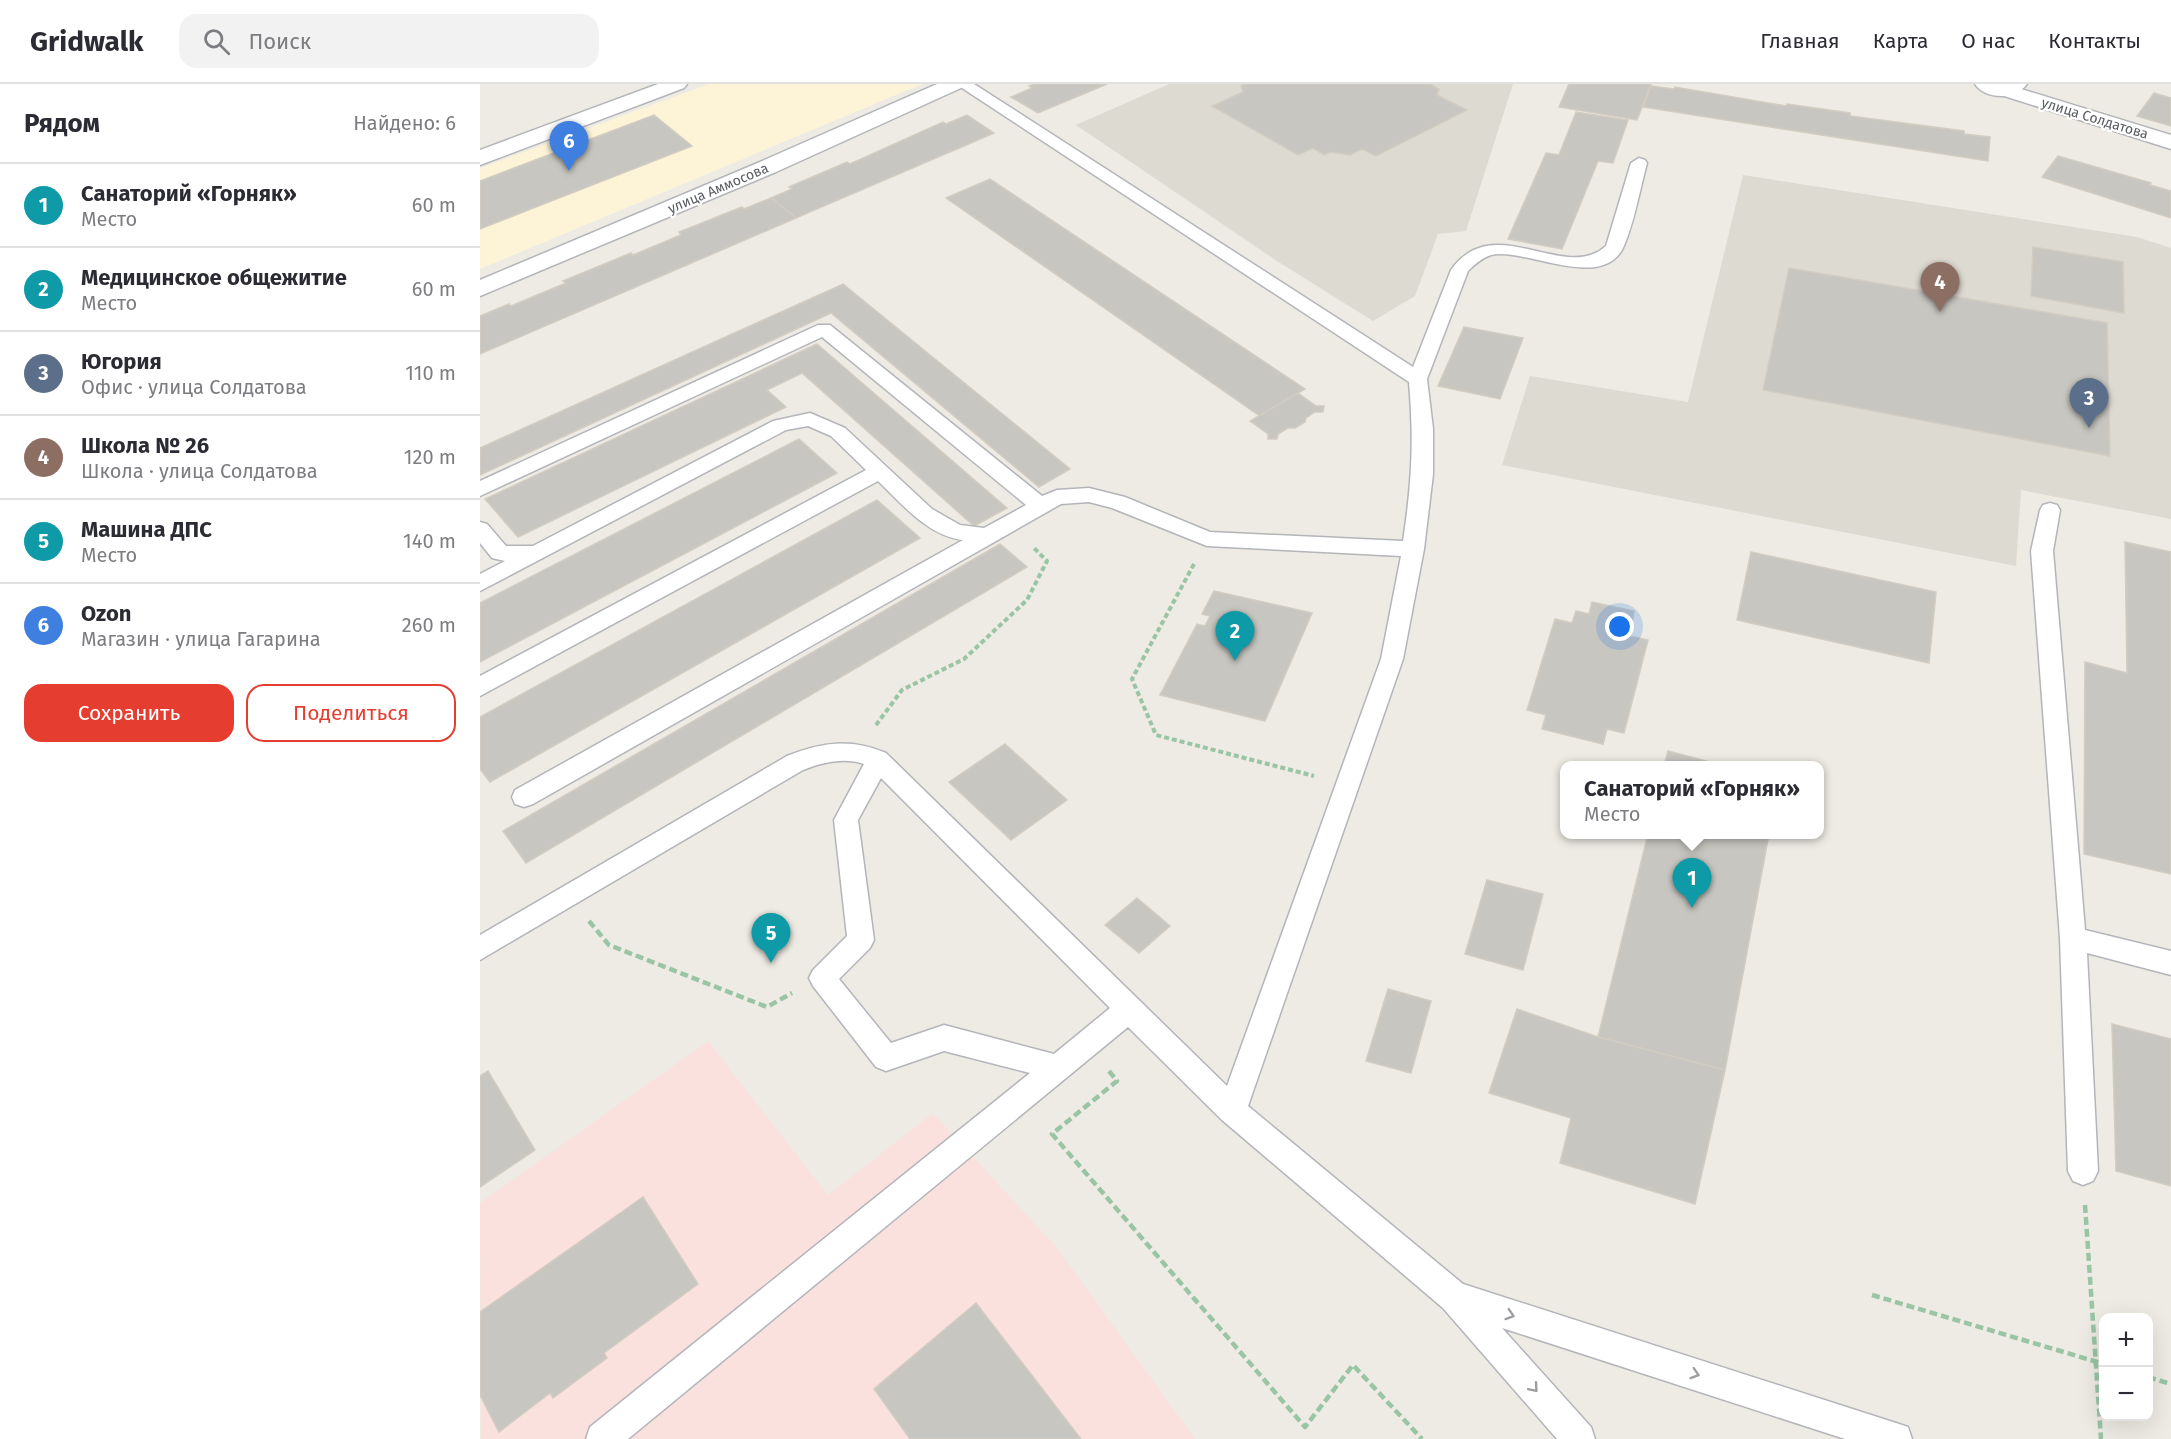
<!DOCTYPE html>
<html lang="ru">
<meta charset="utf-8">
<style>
:root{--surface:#fff;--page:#f2f2f3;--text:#2b2b33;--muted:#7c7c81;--line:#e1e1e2;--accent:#e53e30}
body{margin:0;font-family:"Fira Sans",sans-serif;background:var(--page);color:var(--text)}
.controls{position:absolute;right:18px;bottom:18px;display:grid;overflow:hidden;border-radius:12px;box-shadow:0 6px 24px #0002}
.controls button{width:54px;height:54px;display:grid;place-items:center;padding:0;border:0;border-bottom:2px solid var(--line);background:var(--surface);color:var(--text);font:30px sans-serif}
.you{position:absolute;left:1140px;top:543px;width:21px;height:21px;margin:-15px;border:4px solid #fff;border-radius:50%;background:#1a73e8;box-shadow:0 0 0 9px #1a73e833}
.badge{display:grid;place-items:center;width:39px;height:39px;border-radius:50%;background:var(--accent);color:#fff;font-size:20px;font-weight:700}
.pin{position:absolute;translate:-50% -50px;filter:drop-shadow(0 2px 3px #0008)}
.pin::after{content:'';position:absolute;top:32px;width:21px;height:18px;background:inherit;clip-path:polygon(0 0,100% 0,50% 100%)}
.popup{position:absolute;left:1080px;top:677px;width:264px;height:78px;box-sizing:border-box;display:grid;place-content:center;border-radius:12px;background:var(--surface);filter:drop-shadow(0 2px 4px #0005);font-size:20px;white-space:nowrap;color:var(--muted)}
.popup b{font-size:22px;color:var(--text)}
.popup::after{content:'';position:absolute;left:50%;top:100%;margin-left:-12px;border:12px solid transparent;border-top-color:var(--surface)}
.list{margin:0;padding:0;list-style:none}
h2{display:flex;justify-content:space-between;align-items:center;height:78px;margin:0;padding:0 24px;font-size:26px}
h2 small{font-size:20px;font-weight:400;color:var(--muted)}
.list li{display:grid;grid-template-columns:39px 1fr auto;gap:18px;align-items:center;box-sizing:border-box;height:84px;padding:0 24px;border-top:2px solid var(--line)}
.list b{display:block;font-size:22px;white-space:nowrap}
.list p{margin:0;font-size:20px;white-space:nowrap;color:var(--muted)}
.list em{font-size:20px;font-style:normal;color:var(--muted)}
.actions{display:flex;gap:12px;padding:18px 24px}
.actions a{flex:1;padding:14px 0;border:2px solid var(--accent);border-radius:18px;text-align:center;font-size:21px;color:var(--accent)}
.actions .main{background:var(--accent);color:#fff}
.icon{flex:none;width:33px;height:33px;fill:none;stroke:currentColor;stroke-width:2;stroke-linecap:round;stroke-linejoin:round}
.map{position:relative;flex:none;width:1691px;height:1355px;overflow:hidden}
header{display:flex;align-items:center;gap:36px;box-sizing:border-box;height:84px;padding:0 30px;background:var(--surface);border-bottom:2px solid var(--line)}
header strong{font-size:28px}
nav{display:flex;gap:33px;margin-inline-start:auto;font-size:21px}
.search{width:420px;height:54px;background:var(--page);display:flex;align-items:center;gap:15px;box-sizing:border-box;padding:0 21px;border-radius:18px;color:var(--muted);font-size:22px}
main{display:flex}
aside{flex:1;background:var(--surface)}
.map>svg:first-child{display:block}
.commercial{fill:#fdf4d8}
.education{fill:#dddad1}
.medical{fill:#fae1de}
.building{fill:#c8c6c0;stroke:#d2ccc1;stroke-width:1.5}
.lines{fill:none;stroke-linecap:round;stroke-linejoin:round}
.service-casing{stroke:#b3b5ba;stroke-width:3}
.minor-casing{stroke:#b3b5ba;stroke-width:3}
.tertiary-casing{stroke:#b3b5ba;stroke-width:3}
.path-far1{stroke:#99c5a5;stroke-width:4;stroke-dasharray:5 3;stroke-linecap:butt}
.path{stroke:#99c5a5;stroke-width:4.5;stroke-dasharray:8 4;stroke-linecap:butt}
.service{fill:#fff;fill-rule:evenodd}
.minor{fill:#fff;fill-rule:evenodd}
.tertiary{fill:#fff;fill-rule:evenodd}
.oneway{stroke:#9d9ea1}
.labels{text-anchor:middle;stroke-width:4.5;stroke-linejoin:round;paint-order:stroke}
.far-street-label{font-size:14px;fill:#5b5e63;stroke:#fff}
</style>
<header>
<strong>Gridwalk</strong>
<div class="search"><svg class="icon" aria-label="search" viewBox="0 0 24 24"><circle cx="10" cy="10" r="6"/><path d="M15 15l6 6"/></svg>Поиск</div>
<nav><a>Главная</a><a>Карта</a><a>О нас</a><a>Контакты</a></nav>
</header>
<main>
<aside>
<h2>Рядом<small>Найдено: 6</small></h2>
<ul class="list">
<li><span class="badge" style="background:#0f9aa8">1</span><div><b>Санаторий «Горняк»</b><p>Место</p></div><em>60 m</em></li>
<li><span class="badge" style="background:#0f9aa8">2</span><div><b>Медицинское общежитие</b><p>Место</p></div><em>60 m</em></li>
<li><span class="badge" style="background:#5c6f8a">3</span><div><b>Югория</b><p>Офис · улица Солдатова</p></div><em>110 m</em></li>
<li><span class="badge" style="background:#8d6e63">4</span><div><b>Школа № 26</b><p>Школа · улица Солдатова</p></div><em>120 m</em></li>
<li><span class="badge" style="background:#0f9aa8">5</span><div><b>Машина ДПС</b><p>Место</p></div><em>140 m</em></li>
<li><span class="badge" style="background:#3f7fe0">6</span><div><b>Ozon</b><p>Магазин · улица Гагарина</p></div><em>260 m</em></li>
</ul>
<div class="actions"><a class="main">Сохранить</a><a>Поделиться</a></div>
</aside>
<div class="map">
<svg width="1691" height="1355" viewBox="0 0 1691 1355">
<rect width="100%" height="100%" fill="#edebe3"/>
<!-- commercial -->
<path class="commercial" d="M229,0H442L0,185V84Z"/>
<!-- education -->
<g class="education">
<path d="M689,0H1033L986,147L958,150L935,212L893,237L797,177L596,41Z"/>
<path d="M1263,91L1657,153L1691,164V435L1541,406L1536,482L1022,381L1050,292L1208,318Z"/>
</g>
<!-- medical -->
<path class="medical" d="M228,957L348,1111L453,1029L578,1165L715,1355H1L0,1119Z"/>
<!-- building -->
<g class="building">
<path d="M555,0H627L558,29L531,13L552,4L549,2Z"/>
<path d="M765,0H950L959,5L957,11L987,26L896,72L882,65L870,71L851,68L844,71L833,64L818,71L732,22L763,8L761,2Z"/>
<path d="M1089,0H1171L1157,36L1079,23Z"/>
<path d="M1171,2L1194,5L1195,3L1306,22L1307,20L1370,29V32L1484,47V50L1510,53L1508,77L1163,23Z"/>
<path d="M1674,9L1691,14V42L1657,32Z"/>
<path d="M1096,28L1148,36L1133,79L1118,77L1082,165L1028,155L1066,69L1079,71Z"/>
<path d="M174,31L212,62L0,145V97Z"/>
<path d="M487,31L514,49L316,134L291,114L312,105L309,103L367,78L370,80L463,38L466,40Z"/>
<path d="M1578,72L1671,99L1670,101L1691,107V134L1562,93Z"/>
<path d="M510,95L825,305L780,332L466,114Z"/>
<path d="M291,114L316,134L0,270V232L29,220L31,222L86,199L83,197L151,169L153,171L201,151L199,148L262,123L264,125Z"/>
<path d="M1553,163L1643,178L1644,229L1551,212Z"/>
<path d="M1309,184L1627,239L1630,372L1283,306Z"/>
<path d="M363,200L590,385L559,403L351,229L0,391V364Z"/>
<path d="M984,243L1043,254L1020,315L958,302Z"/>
<path d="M337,260L527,424L494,442L322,289L287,306L306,323L38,453L5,415Z"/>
<path d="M818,309L836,322H844L843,328H835L826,334L825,338L815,344H808L798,350L797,355H788V350L770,337Z"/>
<path d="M319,355L357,389L0,578V519Z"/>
<path d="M397,416L440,454L10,698L0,685V633Z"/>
<path d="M1645,458L1691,468V790L1604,770L1605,578L1647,589Z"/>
<path d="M520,460L547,483L46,779L23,747Z"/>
<path d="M1271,468L1456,508L1449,579L1257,536Z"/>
<path d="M734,507L832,529L785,637L680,611L717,540L725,542L730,532L722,530Z"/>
<path d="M1112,518L1154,527L1150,552L1168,556L1144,649L1127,645L1123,660L1062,645L1066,631L1047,626L1075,535L1092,539L1096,527L1109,530Z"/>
<path d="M525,660L587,716L531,756L469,698Z"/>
<path d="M1188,667L1245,682H1184Z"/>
<path d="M1168,750H1289L1245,986L1118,953Z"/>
<path d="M1007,796L1063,810L1043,886L985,870Z"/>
<path d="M657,814L690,842L659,869L625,841Z"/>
<path d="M908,905L951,917L931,989L886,977Z"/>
<path d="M1037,925L1118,953L1245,986L1215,1120L1080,1079L1091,1034L1009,1009Z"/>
<path d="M1632,940L1691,955V1102L1636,1087Z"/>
<path d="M8,987L55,1066L0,1103V992Z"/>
<path d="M163,1113L218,1200L124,1269L127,1274L73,1314L70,1309L19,1348L0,1311V1228Z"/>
<path d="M496,1219L601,1355H430L394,1305Z"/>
</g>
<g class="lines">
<!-- service casing -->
<g class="service-casing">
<g id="service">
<path d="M476,0H494L933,283L971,186C1014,125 1084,200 1126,162L1151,79L1159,74L1165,76L1167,79C1160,105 1154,140 1143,164C1121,208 1044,163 1011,171C1002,174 995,180 988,187L947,295L953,345V390L944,465L923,575L768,1022L983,1200L1416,1339L1428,1343L1432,1355H1365L1022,1244L1111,1343L1115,1355H1077L963,1224L742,1036L648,943L148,1355H106L110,1343L550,989L464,967L406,987L396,983L333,902L329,894L333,886L367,852L354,736L384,680C364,673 343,678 323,686L0,876V851L307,672C342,658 371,654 406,669L747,1002L901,575L921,472L727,462L632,424L609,418L581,420L53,720L44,723L35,720L32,713L35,706L483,456C448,452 422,420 398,397L0,612V592L386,386L351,352L328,342L306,346L0,507V490L25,477L12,474L0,459V438L7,440L26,462H53L293,337L330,329L365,344L452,425L480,441L504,444L546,421L342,253L0,412V397L338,241H350L562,412L577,406L609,404L645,413L730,448L923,457C932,398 934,357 929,298ZM401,694L630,924L574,970L464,941L411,959L359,895L390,864L394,856L378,736Z"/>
<path d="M1570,419L1577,421L1580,426L1573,467L1605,846L1691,867V891L1607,869L1618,1087L1613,1097L1603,1101L1593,1097L1588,1087L1580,854L1551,467L1560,426L1563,421Z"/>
</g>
</g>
<!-- minor casing -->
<g class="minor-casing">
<g id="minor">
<path d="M457,0H484L481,4L296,88L0,212V196L280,78Z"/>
<path d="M1528,1L1691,51V65L1521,11L1518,7L1521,3Z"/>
</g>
</g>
<!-- tertiary casing -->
<g class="tertiary-casing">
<g id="tertiary">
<path d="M178,0H207L204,4L0,81V66Z"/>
<path d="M1495,0H1547C1536,16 1505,16 1495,0Z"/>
</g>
</g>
<!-- path-far1 -->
<g class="path-far1">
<path d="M714,480L652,595L676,651L834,692"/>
<path d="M396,641L422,606L484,575L547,516L567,477L553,463"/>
</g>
<!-- path -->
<g class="path">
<path d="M109,837L129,861L287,923L312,909"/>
<path d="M629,987L637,997L572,1050L825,1343L873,1281L942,1355"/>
<path d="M1605,1121L1621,1355"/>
<path d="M1392,1211L1624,1280"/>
<path d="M1668,1293L1691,1300"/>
</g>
<!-- service -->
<use href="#service" class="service"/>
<!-- minor -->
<use href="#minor" class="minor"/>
<!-- tertiary -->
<use href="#tertiary" class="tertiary"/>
</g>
<!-- one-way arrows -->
<defs><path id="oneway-chevron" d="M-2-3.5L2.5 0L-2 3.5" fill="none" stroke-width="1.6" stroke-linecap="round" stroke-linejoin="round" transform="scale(1.5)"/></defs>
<g class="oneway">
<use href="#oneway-chevron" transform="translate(1030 1231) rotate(18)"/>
<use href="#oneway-chevron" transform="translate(1215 1290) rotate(18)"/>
<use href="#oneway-chevron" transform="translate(1054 1304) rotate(49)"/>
</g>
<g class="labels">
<!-- far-street labels -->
<g class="far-street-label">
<text transform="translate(1615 34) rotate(17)" y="5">улица Солдатова</text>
<text transform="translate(238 104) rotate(-23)" y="5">улица Аммосова</text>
</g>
</g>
</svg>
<div class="controls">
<button>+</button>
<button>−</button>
</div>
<div class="you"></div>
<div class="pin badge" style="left:1212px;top:824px;background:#0f9aa8">1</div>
<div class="popup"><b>Санаторий «Горняк»</b>Место</div>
<div class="pin badge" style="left:755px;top:577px;background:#0f9aa8">2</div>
<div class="pin badge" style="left:1609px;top:344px;background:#5c6f8a">3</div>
<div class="pin badge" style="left:1460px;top:228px;background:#8d6e63">4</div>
<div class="pin badge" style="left:291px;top:879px;background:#0f9aa8">5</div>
<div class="pin badge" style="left:89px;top:87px;background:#3f7fe0">6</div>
</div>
</main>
